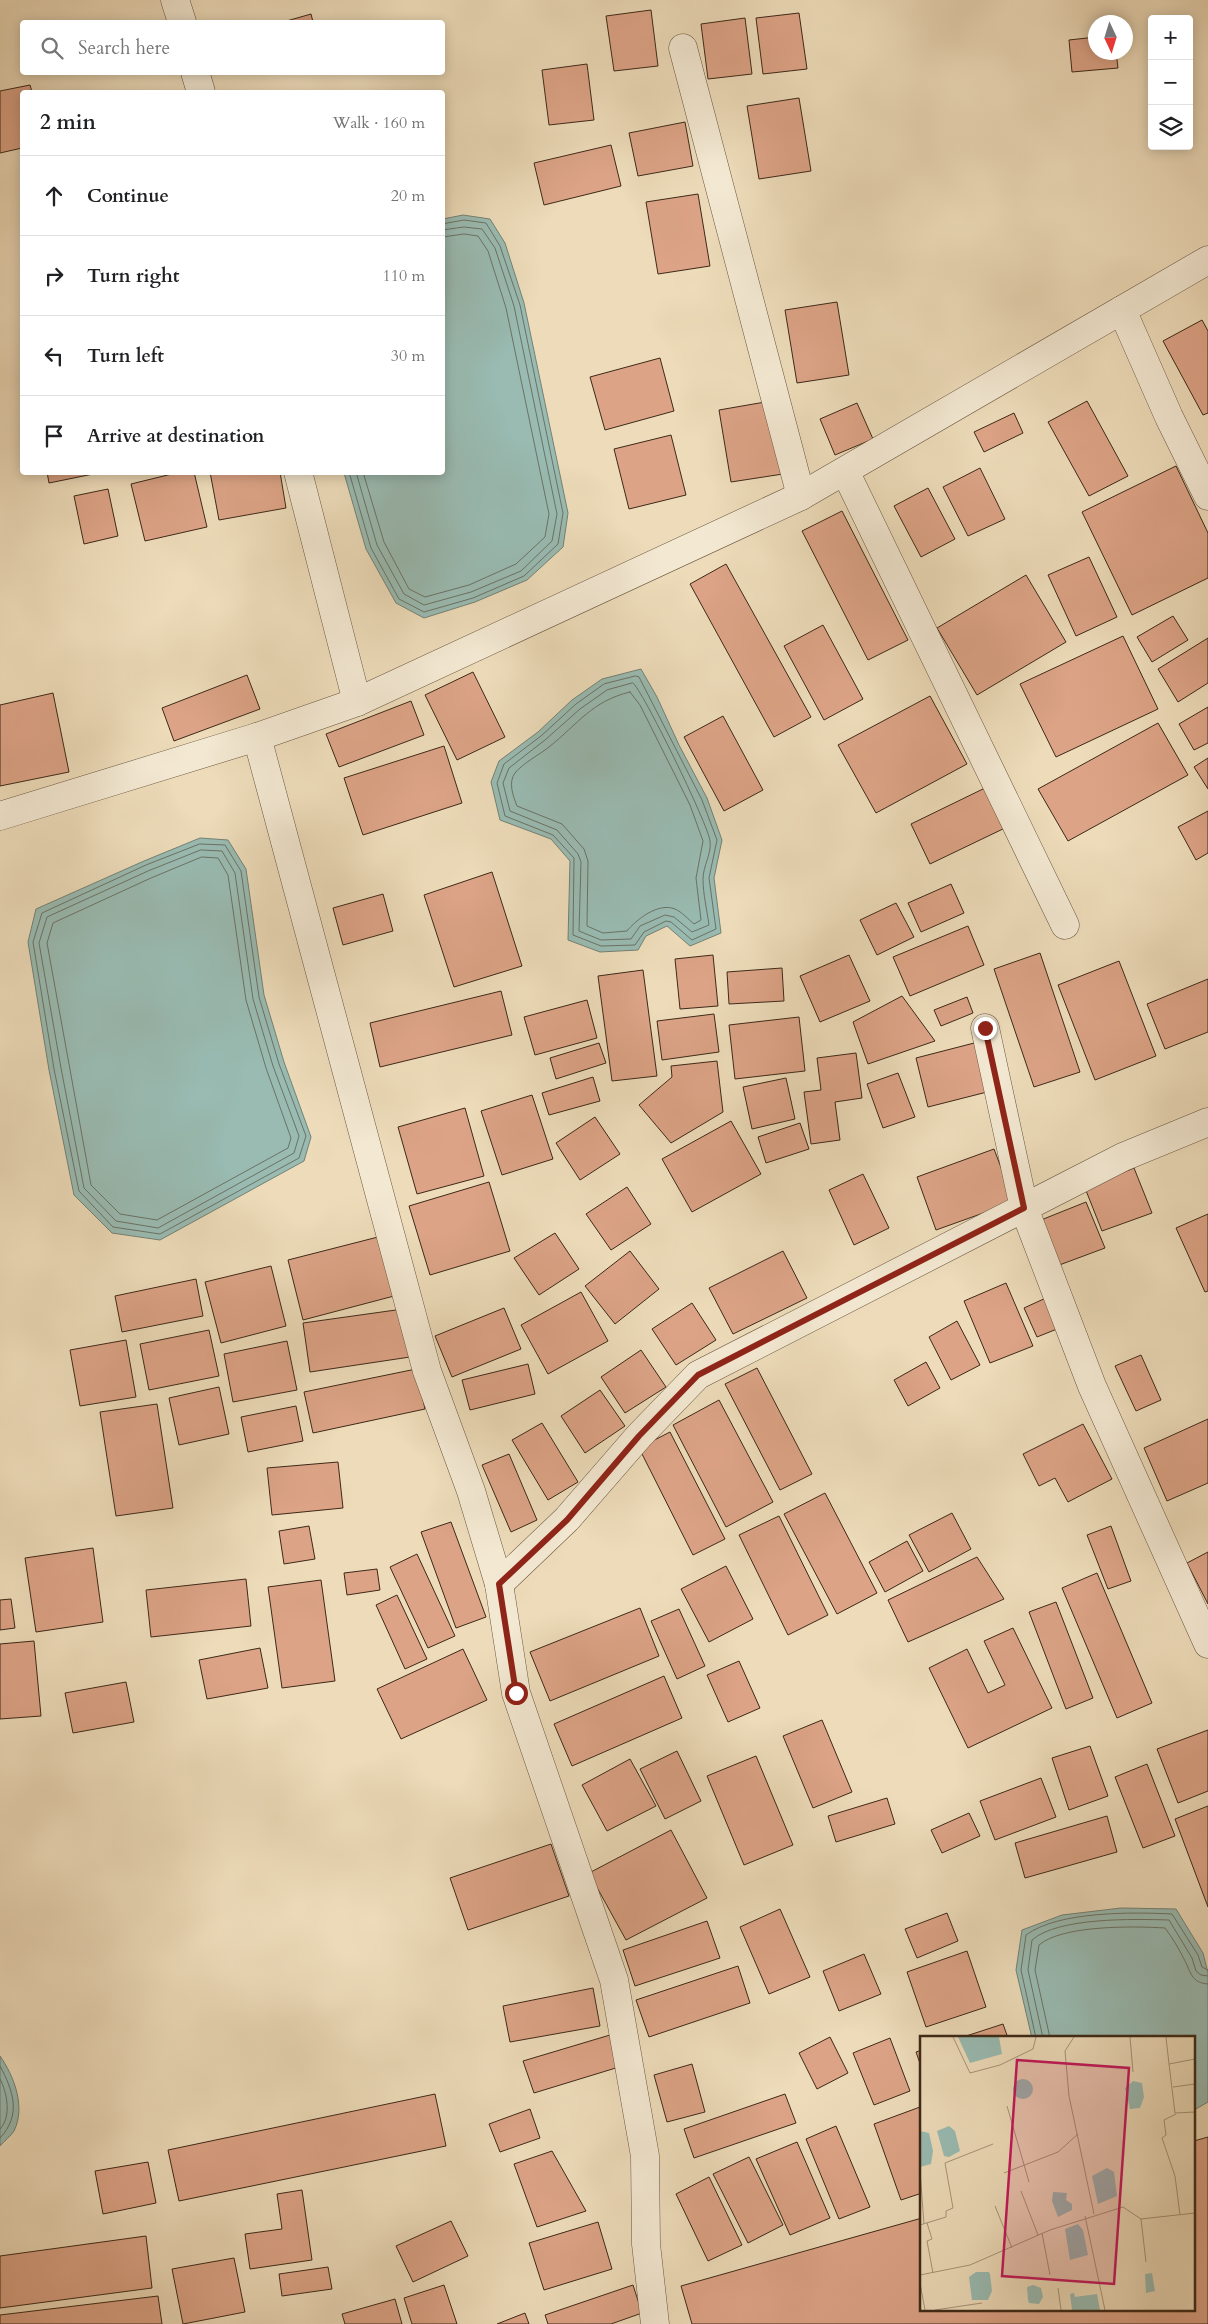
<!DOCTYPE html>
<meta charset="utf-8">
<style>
:root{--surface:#fff;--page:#f6f6f6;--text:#202124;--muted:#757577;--line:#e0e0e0}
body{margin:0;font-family:Cardo,serif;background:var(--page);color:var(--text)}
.controls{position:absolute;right:15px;top:15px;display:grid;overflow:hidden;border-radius:5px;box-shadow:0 2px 12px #0003}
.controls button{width:45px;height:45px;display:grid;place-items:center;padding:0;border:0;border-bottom:1px solid var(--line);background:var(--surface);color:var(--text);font:25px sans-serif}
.compass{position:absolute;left:1088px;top:15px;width:45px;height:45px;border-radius:50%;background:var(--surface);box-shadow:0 2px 12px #0003;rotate:176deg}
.stop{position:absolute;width:15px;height:15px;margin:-11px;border:4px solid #8f2418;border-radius:50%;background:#fff}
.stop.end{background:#8f2418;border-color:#fff;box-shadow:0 1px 5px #0008}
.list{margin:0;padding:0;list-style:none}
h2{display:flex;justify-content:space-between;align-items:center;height:65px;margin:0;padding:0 20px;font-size:21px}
h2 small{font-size:16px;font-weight:400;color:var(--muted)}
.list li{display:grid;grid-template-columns:32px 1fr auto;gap:15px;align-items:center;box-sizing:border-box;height:80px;padding:0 20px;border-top:1px solid var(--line)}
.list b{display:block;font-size:19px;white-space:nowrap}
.list em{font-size:16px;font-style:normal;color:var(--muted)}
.icon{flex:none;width:28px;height:28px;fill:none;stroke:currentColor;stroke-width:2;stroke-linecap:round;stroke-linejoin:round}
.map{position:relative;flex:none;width:1208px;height:2324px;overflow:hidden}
.search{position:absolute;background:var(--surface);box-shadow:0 2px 12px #0003;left:20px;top:20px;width:425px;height:55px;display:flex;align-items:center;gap:12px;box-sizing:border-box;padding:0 18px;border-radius:5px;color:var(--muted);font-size:19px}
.panel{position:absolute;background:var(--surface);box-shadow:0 2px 12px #0003;left:20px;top:90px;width:425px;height:385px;border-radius:5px}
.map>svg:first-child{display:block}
.water{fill:#99bbb2;stroke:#748174}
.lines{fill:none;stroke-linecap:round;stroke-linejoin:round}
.shore{stroke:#6b7265;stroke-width:1}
.building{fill:#dca386;stroke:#3d2918}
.minor-casing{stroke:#695640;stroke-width:29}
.minor{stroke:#f3e8d2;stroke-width:28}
.route{stroke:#8f2418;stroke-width:6}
.inset-road{fill:none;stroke:#a79479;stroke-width:1}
.view{fill:#c2185b;fill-opacity:0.15;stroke:#c2185b;stroke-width:2.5}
.inset-edge{fill:none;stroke:#3d2918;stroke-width:2.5}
</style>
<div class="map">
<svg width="1208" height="2324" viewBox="0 0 1208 2324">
<rect width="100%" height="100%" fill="#eddbb9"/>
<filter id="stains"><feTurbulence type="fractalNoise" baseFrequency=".004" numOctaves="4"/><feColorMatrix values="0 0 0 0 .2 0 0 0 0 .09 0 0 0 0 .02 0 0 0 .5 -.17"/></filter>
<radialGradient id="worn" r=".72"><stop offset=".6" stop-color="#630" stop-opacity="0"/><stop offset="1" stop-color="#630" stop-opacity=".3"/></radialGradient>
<!-- water -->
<g class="water">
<path d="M463,215L490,219L505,243L524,303L568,513L563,547L527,580L475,602L424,618L396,603L366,549L344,473L442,472L443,219Z"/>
<path d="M641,669L657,697L679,745L707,798L722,840L714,878L721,933L690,946L667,926L646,936L638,950L600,952L568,940L570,861L551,839L500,820L491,782L499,761L538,732L572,700L602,679Z"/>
<path d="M200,838L228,840L246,869L264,995L284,1062L311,1137L304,1161L160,1240L112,1233L74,1195L49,1070L28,942L36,909L144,861Z"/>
<path d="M1121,1908L1176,1909L1203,1953L1208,1973V2102L1194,2110V2038H1032L1016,1970L1022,1930L1062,1915Z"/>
<path d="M0,2056C14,2076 26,2107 14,2131C11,2136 4,2141 0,2146Z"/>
</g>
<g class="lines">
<!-- shore -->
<g class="shore">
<path d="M349,472L371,548L399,599L424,612L473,598L524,576L558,544L563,513L520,305L500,246L486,223L464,220L442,224"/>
<path d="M356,472L377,545L404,594L424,605L471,592L521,571L552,541L557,514L514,306L495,248L482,229L464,227L442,230"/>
<path d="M363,472L384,542L409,589L425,597L469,585L516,564L545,537L549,514L506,308L488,251L478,236L464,234L442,237"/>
<path d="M636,676L639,677L702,800L717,840L709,878L716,929L692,940L671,922L666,921L644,932L635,945L601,946L573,935L574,858L553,835L505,816L497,783L504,764L541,736L576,704L604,684Z"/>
<path d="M633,683C641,687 709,826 710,841C712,853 703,866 703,879C703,894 707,910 709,925L692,932L674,917L665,915L640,926L631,939L601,940L579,931L581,862L578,854L557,830L510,811L503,783L509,768L545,740L580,709L607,690Z"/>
<path d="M630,692L640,705L690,805L703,841L696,878L701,920L694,924C688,919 682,912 675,909C658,902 636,920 627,931L603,933L587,926L588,861L584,849L562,824L517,806C513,796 508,782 515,773C523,763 539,755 549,747C578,724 592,701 630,692Z"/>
<path d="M200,844L225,845L241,871L259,997L279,1064L306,1136L299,1158L160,1234L113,1227L79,1191L54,1069L33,942L42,913L146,865Z"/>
<path d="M201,850L222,851L235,873L253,999L273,1066L299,1136L294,1153L158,1228L116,1221L84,1188L61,1068L39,943L47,917L148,871Z"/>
<path d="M202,857L218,858L228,875L246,1000L266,1068L291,1138L288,1148L157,1220L120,1214L91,1185L47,943L53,923L151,878Z"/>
<path d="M1036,2038L1021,1970L1026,1935C1058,1911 1133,1912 1172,1914L1198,1955L1202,1967L1208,1970"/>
<path d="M1043,2038L1028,1970L1032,1940C1058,1917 1135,1919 1169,1920L1192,1958L1196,1971L1201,1975L1208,1976"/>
<path d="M1050,2038L1035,1970L1039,1945C1062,1925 1134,1926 1165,1928C1172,1937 1179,1949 1184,1959C1191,1972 1191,1983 1208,1984"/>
<path d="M0,2066C13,2090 22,2115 0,2138"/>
<path d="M0,2079C7,2092 12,2117 0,2129"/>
</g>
</g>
<!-- building -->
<g class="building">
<path d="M651,10L658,66L614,71L606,16Z"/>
<path d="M799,13L807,69L763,74L756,18Z"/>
<path d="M311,14L313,22H283Z"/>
<path d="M745,18L752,74L708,79L701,24Z"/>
<path d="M1096,37V52H1116L1118,68L1072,72L1069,40Z"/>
<path d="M587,64L594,120L549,125L542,70Z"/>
<path d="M30,85L32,92H22V148L0,153V91Z"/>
<path d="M799,98L811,171L759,179L747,106Z"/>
<path d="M685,122L693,166L638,176L629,133Z"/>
<path d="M611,145L621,186L544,205L534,163Z"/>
<path d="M698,194L710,266L658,274L646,202Z"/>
<path d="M837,302L849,375L797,383L785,310Z"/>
<path d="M1202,320L1208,331V413L1203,415L1163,341Z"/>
<path d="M660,358L674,411L605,430L590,377Z"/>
<path d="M771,401L783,474L731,482L719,410Z"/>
<path d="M1087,401L1128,476L1089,496L1048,422Z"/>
<path d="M857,403L873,439L835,455L820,419Z"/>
<path d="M1014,413L1023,433L984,452L974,432Z"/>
<path d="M671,435L686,495L629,509L614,449Z"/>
<path d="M1176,466L1208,533V578L1132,615L1082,512Z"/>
<path d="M980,468L1005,519L968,536L943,487Z"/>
<path d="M47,472H103L49,483Z"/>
<path d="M180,472H194L207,527L145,541L131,484Z"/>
<path d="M210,472H280L286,508L219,520Z"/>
<path d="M928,488L955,539L921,557L894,506Z"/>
<path d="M108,489L118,536L84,544L74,496Z"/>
<path d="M842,511L908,640L868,660L802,531Z"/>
<path d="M1089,557L1117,617L1076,636L1048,575Z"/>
<path d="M726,564L811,717L774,737L690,584Z"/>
<path d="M1026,575L1066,642L977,695L937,628Z"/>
<path d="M1173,616L1188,640L1152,662L1137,637Z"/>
<path d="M823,625L863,699L824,720L784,646Z"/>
<path d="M1123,636L1158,709L1056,757L1020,684Z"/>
<path d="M1208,638V683L1178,702L1158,669Z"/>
<path d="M473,672L505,737L457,760L425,695Z"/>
<path d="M247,675L260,709L174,741L162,708Z"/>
<path d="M53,693L69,772L0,786V705Z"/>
<path d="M930,696L967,764L876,813L838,745Z"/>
<path d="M411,701L424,735L339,767L326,734Z"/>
<path d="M1208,707V743L1194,750L1179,724Z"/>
<path d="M723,716L763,790L724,811L684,737Z"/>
<path d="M1158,723L1188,775L1068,841L1038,789Z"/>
<path d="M444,746L462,803L363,835L344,778Z"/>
<path d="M1208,758V789L1194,767Z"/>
<path d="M987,787L1007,827L930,864L911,824Z"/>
<path d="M1208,811V853L1196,860L1178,827Z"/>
<path d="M492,872L522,966L454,987L424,895Z"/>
<path d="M951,884L964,913L921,932L908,903Z"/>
<path d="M383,894L393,931L343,945L333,908Z"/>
<path d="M896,903L914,937L877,955L860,920Z"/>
<path d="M968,926L984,965L910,996L893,957Z"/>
<path d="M1040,953L1080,1072L1034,1087L994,969Z"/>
<path d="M713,955L718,1006L680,1009L675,959Z"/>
<path d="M849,955L870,1001L820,1022L800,976Z"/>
<path d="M1119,961L1156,1056L1095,1080L1058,985Z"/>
<path d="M782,968L784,1001L729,1004L727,972Z"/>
<path d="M643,970L657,1076L612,1081L598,976Z"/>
<path d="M1208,979V1032L1165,1049L1147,1004Z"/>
<path d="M501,991L512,1035L380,1067L370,1023Z"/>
<path d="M902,996L935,1041L868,1064L853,1022Z"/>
<path d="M967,997L973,1013L941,1026L934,1010Z"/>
<path d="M587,1000L597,1038L535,1055L524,1017Z"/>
<path d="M714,1014L719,1052L662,1060L657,1021Z"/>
<path d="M799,1017L805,1071L735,1079L729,1025Z"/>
<path d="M978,1042L991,1091L928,1107L916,1058Z"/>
<path d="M599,1043L606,1063L556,1079L550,1058Z"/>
<path d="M856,1053L862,1098L835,1102L840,1140L811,1144L804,1092L821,1090L817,1058Z"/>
<path d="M717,1061L723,1112L671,1143L639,1105L672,1077L671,1066Z"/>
<path d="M898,1073L915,1117L883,1128L867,1084Z"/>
<path d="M593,1077L600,1101L549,1115L542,1093Z"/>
<path d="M786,1078L795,1119L752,1129L743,1087Z"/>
<path d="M532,1095L553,1159L502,1175L481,1111Z"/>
<path d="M465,1108L484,1176L417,1194L398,1127Z"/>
<path d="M595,1117L620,1154L580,1180L556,1143Z"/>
<path d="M731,1121L761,1174L692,1212L662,1159Z"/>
<path d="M800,1123L809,1149L766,1163L758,1137Z"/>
<path d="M994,1149L1014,1202L936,1230L917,1177Z"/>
<path d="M1134,1168L1152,1213L1102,1231L1085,1188Z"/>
<path d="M863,1174L889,1228L854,1245L829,1190Z"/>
<path d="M489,1182L510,1251L430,1275L409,1206Z"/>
<path d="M627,1187L651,1224L611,1250L586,1214Z"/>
<path d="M1086,1202L1105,1248L1054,1267L1036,1222Z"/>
<path d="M1208,1214V1291L1205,1292L1176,1228Z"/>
<path d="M555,1233L579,1269L539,1295L514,1258Z"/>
<path d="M378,1237L394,1296L303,1320L288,1260Z"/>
<path d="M630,1251L659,1289L615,1324L585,1286Z"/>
<path d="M783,1251L807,1298L733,1334L709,1288Z"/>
<path d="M271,1266L286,1326L221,1343L205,1282Z"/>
<path d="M196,1279L203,1316L122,1332L115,1296Z"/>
<path d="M1006,1283L1033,1346L990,1363L964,1301Z"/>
<path d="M581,1292L608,1341L548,1374L521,1325Z"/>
<path d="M1048,1297L1062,1327L1037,1337L1024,1308Z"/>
<path d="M692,1303L716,1340L676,1365L652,1329Z"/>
<path d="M504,1308L521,1349L452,1377L435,1336Z"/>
<path d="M403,1309L410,1357L310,1372L303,1323Z"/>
<path d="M957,1321L980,1365L951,1380L929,1337Z"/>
<path d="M209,1330L219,1376L149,1390L140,1344Z"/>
<path d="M126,1340L136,1397L80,1406L70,1350Z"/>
<path d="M287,1341L297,1390L233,1402L224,1354Z"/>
<path d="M641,1350L666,1387L625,1413L601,1377Z"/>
<path d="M1141,1355L1161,1400L1136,1411L1115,1366Z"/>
<path d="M926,1362L940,1388L908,1406L894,1380Z"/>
<path d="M528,1364L535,1394L470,1410L462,1380Z"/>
<path d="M757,1368L812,1474L780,1490L725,1384Z"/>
<path d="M416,1369L425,1409L313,1433L304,1392Z"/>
<path d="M219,1387L229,1434L179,1445L169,1398Z"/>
<path d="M600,1390L625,1426L585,1453L561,1416Z"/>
<path d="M719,1400L773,1502L726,1527L673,1425Z"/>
<path d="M157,1404L173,1508L116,1516L100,1412Z"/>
<path d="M296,1406L303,1441L248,1452L241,1417Z"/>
<path d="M1208,1419V1483L1167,1501L1144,1448Z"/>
<path d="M542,1423L578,1482L548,1500L512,1440Z"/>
<path d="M1083,1424L1112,1479L1068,1502L1055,1478L1039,1486L1023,1454Z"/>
<path d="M670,1432L725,1539L693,1555L639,1448Z"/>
<path d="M509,1454L537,1520L511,1532L482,1465Z"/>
<path d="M338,1462L343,1508L272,1515L267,1468Z"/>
<path d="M825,1493L877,1593L837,1614L784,1514Z"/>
<path d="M952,1513L971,1549L929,1572L909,1535Z"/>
<path d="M779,1516L828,1615L788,1635L739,1535Z"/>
<path d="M451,1522L486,1617L456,1628L421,1532Z"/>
<path d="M309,1526L315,1559L284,1564L279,1531Z"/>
<path d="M1111,1526L1131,1581L1108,1589L1087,1535Z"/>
<path d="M907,1541L923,1571L885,1592L869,1562Z"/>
<path d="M93,1548L103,1622L36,1632L25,1558Z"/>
<path d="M1208,1552V1604L1187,1563Z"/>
<path d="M417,1554L455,1636L428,1648L390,1567Z"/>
<path d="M977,1557L1004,1599L908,1642L888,1600Z"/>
<path d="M726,1566L753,1619L709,1642L681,1589Z"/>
<path d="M377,1569L380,1590L347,1595L344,1573Z"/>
<path d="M1097,1573L1152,1703L1117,1718L1062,1588Z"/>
<path d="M246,1579L251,1626L151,1637L146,1590Z"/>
<path d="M321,1580L335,1681L282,1688L268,1587Z"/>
<path d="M397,1595L427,1659L405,1669L376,1605Z"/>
<path d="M11,1599L15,1628L0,1630V1600Z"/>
<path d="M1056,1602L1093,1698L1066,1709L1029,1612Z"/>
<path d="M640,1608L659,1656L550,1701L530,1652Z"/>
<path d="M679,1609L705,1666L677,1679L651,1621Z"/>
<path d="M1013,1628L1052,1708L968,1748L929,1668L967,1649L988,1693L1005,1685L984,1641Z"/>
<path d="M34,1641L41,1716L0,1719V1644Z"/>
<path d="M260,1648L268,1688L207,1699L199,1660Z"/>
<path d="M463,1649L487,1700L401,1739L377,1689Z"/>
<path d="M739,1661L760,1708L728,1722L707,1675Z"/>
<path d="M664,1676L682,1718L572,1766L554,1724Z"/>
<path d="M126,1682L134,1722L73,1733L65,1693Z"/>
<path d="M822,1720L852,1792L813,1808L783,1736Z"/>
<path d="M1208,1730V1791L1178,1803L1157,1749Z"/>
<path d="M1090,1746L1108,1796L1069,1810L1052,1758Z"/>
<path d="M677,1751L701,1801L665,1819L640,1769Z"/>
<path d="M756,1756L793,1845L744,1865L707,1776Z"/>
<path d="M630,1759L656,1806L607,1831L582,1785Z"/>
<path d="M1147,1764L1175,1836L1143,1848L1115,1777Z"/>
<path d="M1041,1778L1056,1817L995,1840L980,1801Z"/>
<path d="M887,1798L895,1824L836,1842L828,1816Z"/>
<path d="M1208,1806V1907L1175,1819Z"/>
<path d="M969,1813L980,1836L942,1853L931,1830Z"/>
<path d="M1107,1816L1117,1852L1025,1878L1015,1843Z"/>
<path d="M671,1830L707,1898L626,1940L589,1873Z"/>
<path d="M551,1844L569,1896L468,1930L450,1878Z"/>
<path d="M780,1909L810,1977L769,1994L740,1927Z"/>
<path d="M947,1913L958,1941L917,1958L905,1929Z"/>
<path d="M707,1921L720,1958L635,1986L623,1950Z"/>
<path d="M967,1951L986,2007L926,2027L907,1972Z"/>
<path d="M864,1954L881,1994L839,2011L823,1971Z"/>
<path d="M738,1966L750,2003L649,2037L636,2000Z"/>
<path d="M593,1988L600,2026L510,2042L503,2006Z"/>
<path d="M1003,2024L1008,2038H960Z"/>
<path d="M610,2035L619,2067L534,2093L523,2061Z"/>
<path d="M830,2037L848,2073L817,2089L799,2053Z"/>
<path d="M890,2038L910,2091L874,2105L853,2053Z"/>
<path d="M922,2050V2069L916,2052Z"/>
<path d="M692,2064L705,2112L667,2122L654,2075Z"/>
<path d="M435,2094L446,2146L179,2201L168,2150Z"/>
<path d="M785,2094L796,2123L694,2158L684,2129Z"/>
<path d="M920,2107L922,2193L901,2200L874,2124Z"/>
<path d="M530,2109L540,2138L500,2152L489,2124Z"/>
<path d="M836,2126L870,2207L839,2219L806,2139Z"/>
<path d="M1208,2137V2324H692L681,2286L922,2218V2310H1194V2141Z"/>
<path d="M797,2142L830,2218L790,2235L756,2159Z"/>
<path d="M552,2151L586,2211L537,2227L514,2164Z"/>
<path d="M749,2157L783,2225L748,2243L713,2174Z"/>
<path d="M148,2162L156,2203L103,2214L95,2171Z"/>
<path d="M709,2177L742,2245L708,2261L676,2194Z"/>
<path d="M302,2190L312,2260L250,2269L245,2234L282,2229L277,2194Z"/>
<path d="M451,2221L468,2256L413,2282L396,2246Z"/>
<path d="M598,2222L612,2269L544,2290L529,2243Z"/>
<path d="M146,2236L152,2288L0,2308V2256Z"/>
<path d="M234,2258L245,2312L183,2324L172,2269Z"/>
<path d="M328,2267L332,2289L282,2296L279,2274Z"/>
<path d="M444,2285L457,2324H412L404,2298Z"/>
<path d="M633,2285L642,2313L611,2324H548L545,2315Z"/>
<path d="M158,2296L162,2324H0V2315Z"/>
<path d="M395,2299L402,2324H345L342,2314Z"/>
<path d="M525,2313L529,2324H497Z"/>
</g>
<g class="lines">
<!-- minor casing -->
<g class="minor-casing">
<g id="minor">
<path d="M175,0L182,22"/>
<path d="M683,48L801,496"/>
<path d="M195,72L201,92"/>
<path d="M1122,310L1169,417L1208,496"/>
<path d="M845,471L1065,925"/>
<path d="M298,472L357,702"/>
<path d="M257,737L427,1371L471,1491L499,1584L516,1693L614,1980L645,2156L646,2244L655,2324"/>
<path d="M0,816L257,737L357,702L801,496L1208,260"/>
<path d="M985,1028L1024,1208L1092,1386L1208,1644"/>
<path d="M499,1584L567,1519L639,1436L698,1375L1123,1157L1208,1122"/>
</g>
</g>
<!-- minor -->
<use href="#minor" class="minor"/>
</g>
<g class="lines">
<!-- route -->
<path class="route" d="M516,1693L499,1584L567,1520L639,1436L698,1375L1024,1208L985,1028"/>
</g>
<!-- overview -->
<g transform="translate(920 2036)">
<rect width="275" height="275" fill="#eddbb9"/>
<path d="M38,1H79L82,18L50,27ZM93 53a10 10 0 1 1 20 0a10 10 0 1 1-20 0ZM213,45L222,47L224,61L220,72L210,73L205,52ZM29,90L35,95L40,115L29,121L24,120L17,95ZM0,95L9,97L13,115L11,128L0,131ZM187,132L194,136L197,160L178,168L172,140ZM133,156L147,157L146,164L152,168V174L138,181L132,165ZM158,188L163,194L168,219L150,224L145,193ZM56,236H69L70,238L72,255L68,264H52L49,241ZM232,237L235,255L226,257L225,238ZM113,249L121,252L123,261L119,268L109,267L108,264L107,251ZM154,257L155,261L177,258L180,274H152L150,258Z" fill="#99bbb2"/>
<path class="inset-road" d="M33,1L50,37L80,29L113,13L116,1M154,1L145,15L149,60L174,178M210,1L213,36M246,1L249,28L275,23M249,28L255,77L275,76M253,51L275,48M87,70L109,146M256,78L244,84L246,99L242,102L255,140L260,179M0,135L4,188M84,137L138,116L158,98M101,155L118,199M75,170L92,212M165,180L185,274M221,183L226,226M7,187L12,203L7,205L13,237M0,189L26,181V175L33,172L25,127L73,108M122,197L130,239M0,239L50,229L130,194L203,171L221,183L275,177M0,247L5,274M138,252L141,274M15,274L62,267"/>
<path class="view" d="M97,24L209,32L194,248L82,240Z"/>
<rect width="275" height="275" class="inset-edge"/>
</g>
<rect width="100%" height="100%" filter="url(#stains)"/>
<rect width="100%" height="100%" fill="url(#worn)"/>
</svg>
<div class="controls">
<button>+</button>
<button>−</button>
<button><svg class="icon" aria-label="layers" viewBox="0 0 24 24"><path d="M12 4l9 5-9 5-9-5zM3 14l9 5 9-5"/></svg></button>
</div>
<svg class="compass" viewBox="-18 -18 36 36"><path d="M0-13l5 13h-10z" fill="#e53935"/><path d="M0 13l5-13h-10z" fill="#757577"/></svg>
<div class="stop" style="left:516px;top:1693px"></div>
<div class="stop end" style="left:985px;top:1028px"></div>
<div class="search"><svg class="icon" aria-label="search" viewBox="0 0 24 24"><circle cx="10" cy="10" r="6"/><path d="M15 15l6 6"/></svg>Search here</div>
<section class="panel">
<h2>2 min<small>Walk · 160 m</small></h2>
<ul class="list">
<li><svg class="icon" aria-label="ahead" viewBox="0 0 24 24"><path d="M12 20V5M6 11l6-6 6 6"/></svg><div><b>Continue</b></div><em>20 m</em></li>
<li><svg class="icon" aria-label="right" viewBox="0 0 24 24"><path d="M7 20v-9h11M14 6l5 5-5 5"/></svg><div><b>Turn right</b></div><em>110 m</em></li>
<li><svg class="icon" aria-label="left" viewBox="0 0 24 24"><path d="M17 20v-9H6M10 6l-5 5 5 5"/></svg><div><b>Turn left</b></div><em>30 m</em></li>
<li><svg class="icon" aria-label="arrive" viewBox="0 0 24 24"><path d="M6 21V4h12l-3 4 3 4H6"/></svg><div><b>Arrive at destination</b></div></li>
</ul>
</section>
</div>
